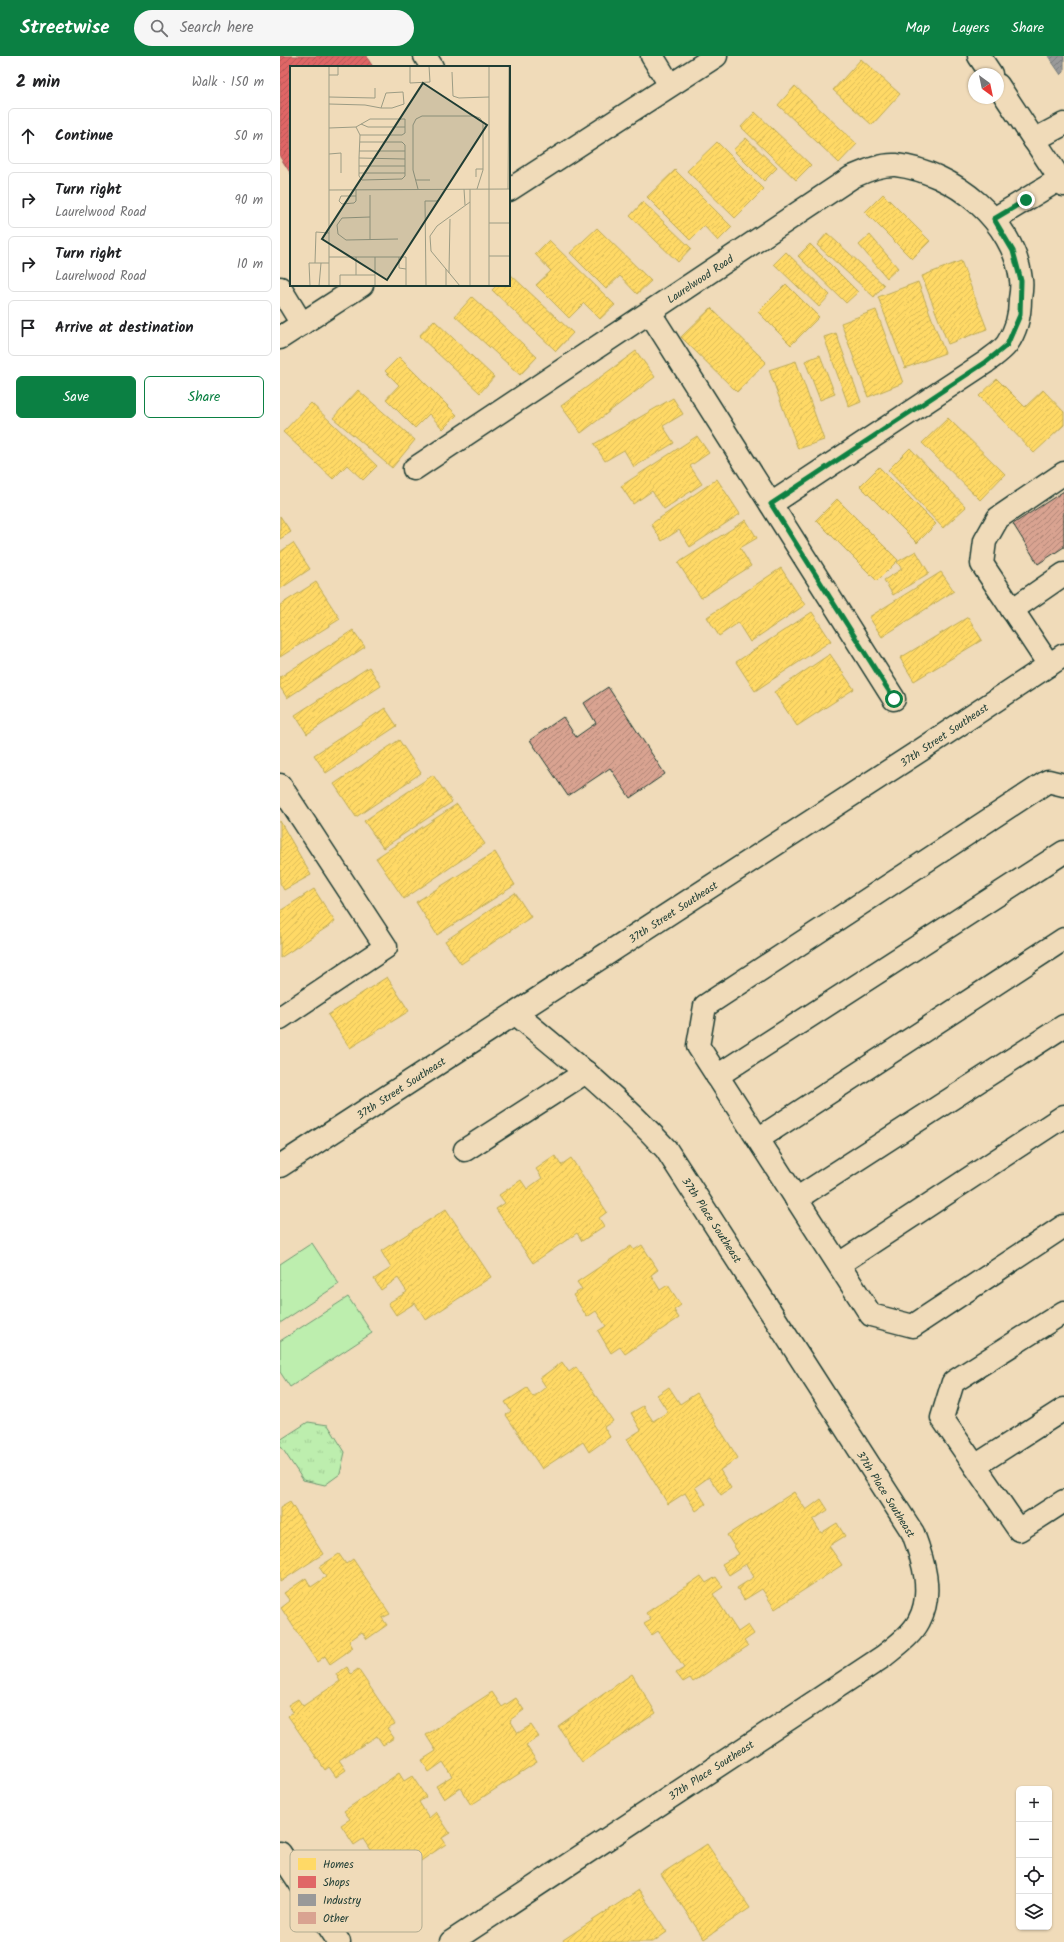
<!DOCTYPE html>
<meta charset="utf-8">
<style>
:root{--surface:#fff;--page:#f6f6f6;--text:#202124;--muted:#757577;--line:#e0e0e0;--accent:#0b8043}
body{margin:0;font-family:Kalam,sans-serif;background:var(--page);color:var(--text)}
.controls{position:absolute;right:12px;bottom:12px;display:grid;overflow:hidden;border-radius:6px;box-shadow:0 1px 3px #0004}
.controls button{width:36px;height:36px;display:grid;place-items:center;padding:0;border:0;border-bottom:1px solid var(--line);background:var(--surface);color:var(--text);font:20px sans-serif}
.compass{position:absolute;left:688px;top:12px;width:36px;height:36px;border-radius:50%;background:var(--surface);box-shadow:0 1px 3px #0004;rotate:147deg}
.stop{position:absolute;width:12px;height:12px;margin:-9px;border:3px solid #0b8043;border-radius:50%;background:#fff}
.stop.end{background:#0b8043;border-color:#fff;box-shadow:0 1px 4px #0008}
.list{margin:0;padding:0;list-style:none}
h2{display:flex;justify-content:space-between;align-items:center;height:52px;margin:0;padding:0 16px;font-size:17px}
h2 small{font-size:13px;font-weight:400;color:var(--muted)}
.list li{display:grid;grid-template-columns:26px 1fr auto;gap:12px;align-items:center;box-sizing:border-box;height:56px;margin:0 8px 8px;padding:0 8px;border:1px solid var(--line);border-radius:6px}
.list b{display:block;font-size:15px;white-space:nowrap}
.list p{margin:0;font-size:13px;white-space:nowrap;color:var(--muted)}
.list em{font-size:13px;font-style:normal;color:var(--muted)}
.actions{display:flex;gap:8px;padding:12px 16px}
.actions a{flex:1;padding:9px 0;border:1px solid var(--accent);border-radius:6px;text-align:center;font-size:14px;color:var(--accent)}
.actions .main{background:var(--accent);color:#fff}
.icon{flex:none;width:22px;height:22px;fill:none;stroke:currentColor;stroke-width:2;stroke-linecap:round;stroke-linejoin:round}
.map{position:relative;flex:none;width:784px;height:1886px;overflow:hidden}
header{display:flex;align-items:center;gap:24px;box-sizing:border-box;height:56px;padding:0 20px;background:var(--accent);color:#fff}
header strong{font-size:19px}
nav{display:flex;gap:22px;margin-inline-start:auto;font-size:14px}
.search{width:280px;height:36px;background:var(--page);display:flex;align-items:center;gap:10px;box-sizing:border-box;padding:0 14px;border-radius:22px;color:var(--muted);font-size:15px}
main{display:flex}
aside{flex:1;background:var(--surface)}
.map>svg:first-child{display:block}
.grass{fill:#bdeeae;stroke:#6e9671}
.park{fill:url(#park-tufts);stroke:#6e9671}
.homes{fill:url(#homes-hatch);stroke:#bcaa57}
.shops{fill:url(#shops-hatch);stroke:#a65a57}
.industry{fill:url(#industry-hatch);stroke:#747d7b}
.building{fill:url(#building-hatch);stroke:#1f3d34}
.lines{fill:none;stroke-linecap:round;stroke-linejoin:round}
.minor-casing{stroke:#1f3d34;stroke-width:25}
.major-casing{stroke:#1f3d34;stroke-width:25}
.minor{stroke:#f0dbb9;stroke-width:22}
.major{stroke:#f0dbb9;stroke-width:22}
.route{stroke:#0b8043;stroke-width:5}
.labels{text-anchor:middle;stroke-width:4;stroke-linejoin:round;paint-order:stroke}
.street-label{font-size:11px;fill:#1f3d34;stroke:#f0dbb9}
.inset-road{fill:none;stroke:#9c9c84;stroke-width:1}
.view{fill:#1f3d34;fill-opacity:0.15;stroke:#1f3d34;stroke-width:2}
.inset-edge{fill:none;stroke:#1f3d34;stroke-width:2}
.key{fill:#f0dbb9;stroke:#b1ac91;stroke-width:1}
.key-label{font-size:11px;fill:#1f3d34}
</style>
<header>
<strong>Streetwise</strong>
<div class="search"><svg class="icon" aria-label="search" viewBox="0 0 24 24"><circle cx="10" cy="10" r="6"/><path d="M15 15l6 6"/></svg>Search here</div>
<nav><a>Map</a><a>Layers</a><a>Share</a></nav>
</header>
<main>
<aside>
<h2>2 min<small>Walk · 150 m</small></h2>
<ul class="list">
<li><svg class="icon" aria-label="ahead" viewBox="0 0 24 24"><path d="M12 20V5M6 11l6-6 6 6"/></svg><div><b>Continue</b></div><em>50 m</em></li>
<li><svg class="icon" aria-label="right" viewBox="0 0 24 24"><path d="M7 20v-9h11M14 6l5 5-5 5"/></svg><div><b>Turn right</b><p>Laurelwood Road</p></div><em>90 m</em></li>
<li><svg class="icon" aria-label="right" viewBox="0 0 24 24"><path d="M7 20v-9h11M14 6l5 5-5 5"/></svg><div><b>Turn right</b><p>Laurelwood Road</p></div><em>10 m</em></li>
<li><svg class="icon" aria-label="arrive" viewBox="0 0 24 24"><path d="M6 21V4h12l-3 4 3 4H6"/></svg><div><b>Arrive at destination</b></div></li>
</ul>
<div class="actions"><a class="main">Save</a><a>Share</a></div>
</aside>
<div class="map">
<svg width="784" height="1886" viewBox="0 0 784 1886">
<defs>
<pattern id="park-tufts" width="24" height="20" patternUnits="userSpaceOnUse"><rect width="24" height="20" fill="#bdeeae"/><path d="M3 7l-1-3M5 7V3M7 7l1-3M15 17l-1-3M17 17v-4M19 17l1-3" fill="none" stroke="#a2cd96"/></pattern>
<pattern id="homes-hatch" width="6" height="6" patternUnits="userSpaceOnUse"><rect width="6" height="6" fill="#ffd966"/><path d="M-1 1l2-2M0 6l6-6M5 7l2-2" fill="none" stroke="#dabb59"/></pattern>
<pattern id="shops-hatch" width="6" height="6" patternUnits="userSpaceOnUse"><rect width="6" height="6" fill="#e06666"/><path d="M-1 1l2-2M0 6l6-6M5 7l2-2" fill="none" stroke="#b55555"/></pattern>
<pattern id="industry-hatch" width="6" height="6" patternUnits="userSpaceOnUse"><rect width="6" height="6" fill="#999"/><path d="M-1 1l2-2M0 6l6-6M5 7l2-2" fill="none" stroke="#7c7e7e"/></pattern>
<pattern id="building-hatch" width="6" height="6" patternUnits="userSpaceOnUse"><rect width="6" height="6" fill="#d9a391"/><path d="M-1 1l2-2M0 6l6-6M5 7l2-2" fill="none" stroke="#af8677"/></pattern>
</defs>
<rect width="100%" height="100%" fill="#f0dbb9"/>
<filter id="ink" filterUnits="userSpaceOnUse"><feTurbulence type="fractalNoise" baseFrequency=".025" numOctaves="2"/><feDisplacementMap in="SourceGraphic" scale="8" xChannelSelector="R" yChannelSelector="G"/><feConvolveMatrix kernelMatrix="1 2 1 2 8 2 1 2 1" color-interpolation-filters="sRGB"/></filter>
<g filter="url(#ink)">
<!-- grass -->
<g class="grass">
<path d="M32,1187L59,1228L0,1267V1208Z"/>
<path d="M68,1241L92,1277L10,1331L0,1316V1285Z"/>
</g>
<!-- park -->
<path class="park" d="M28,1366L48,1369L65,1396L60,1418L45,1429L23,1424L0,1389V1384Z"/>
<!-- homes -->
<g class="homes">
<path d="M581,3L620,38L592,69L553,34Z"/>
<path d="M515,30L577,88L559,107L498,49Z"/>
<path d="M475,56L531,109L516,124L461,71Z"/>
<path d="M466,82L497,112L484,125L453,94Z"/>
<path d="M437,86L484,133L455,162L407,115Z"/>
<path d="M395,114L452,171L438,185L424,170L410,184L367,141Z"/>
<path d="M603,138L650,185L632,203L585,156Z"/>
<path d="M363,146L411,192L398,206L350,160Z"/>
<path d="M317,172L371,225L357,238L340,220L326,233L290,197Z"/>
<path d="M547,177L604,229L594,241L537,189Z"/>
<path d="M590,179L618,212L607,222L579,189Z"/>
<path d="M269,184L335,249L320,263L304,247L289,262L256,229L271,215L255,198Z"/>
<path d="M530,188L578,236L566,247L518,200Z"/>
<path d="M506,196L550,239L539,251L494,208Z"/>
<path d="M681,205L707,273L668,288L642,220Z"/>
<path d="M229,217L293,277L276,295L212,234L217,229H229Z"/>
<path d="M638,226L665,297L625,312L598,241Z"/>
<path d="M506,228L539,261L511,289L478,256Z"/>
<path d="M192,241L257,301L240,319L175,260Z"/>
<path d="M431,252L486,306L457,336L401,281Z"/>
<path d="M596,254L623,327L588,341L561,267Z"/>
<path d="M154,264L214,321L200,337L139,280Z"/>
<path d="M556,277L581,346L569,351L544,281Z"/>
<path d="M356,295L375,321L301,377L281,350Z"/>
<path d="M540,299L555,338L540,344L525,305Z"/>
<path d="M119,301L177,359L163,373L149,358L135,372L106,343L119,329L105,315Z"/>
<path d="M516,305L544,384L518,393L489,314Z"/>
<path d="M717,323L745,351L763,334L784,356V369L754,397L699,340Z"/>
<path d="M78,334L135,384L112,412L53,362Z"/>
<path d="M393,342L403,358L383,370L394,387L354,411L344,394L325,405L314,388Z"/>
<path d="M31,347L97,410L83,424L67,409L53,423L3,376Z"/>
<path d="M668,362L725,418L700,444L642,387Z"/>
<path d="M417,380L429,397L410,410L422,428L384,453L372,435L353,448L341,430Z"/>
<path d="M630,392L686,451L663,472L608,414Z"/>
<path d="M599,411L656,468L637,487L580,430Z"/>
<path d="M437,423L460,458L410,491L399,474L382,485L371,468Z"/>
<path d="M557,443L618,504L597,525L536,464Z"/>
<path d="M0,460L11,476L0,483Z"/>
<path d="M466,464L477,482L460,492L471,510L421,542L398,507Z"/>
<path d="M13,487L30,513L0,533V496Z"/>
<path d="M636,495L649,517L613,539L604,524L622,513L617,506Z"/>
<path d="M501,512L525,549L470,586L458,567L439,580L427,561Z"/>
<path d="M661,516L674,535L602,581L589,561Z"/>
<path d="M36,526L60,563L0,601V549Z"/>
<path d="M532,556L551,585L475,635L456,606Z"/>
<path d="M688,561L702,584L634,625L620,602Z"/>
<path d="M73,574L85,591L7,642L0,631V621Z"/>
<path d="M550,598L574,633L517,670L494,636Z"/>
<path d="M89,611L101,630L27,678L15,659Z"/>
<path d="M105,652L117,670L46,717L34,699Z"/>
<path d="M119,684L141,717L76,761L54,728Z"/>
<path d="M153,719L172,746L103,792L84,765Z"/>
<path d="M177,748L205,788L124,843L96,802Z"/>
<path d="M0,765L31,819L4,834L0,827Z"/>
<path d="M215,796L235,829L157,879L136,846Z"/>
<path d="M34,833L55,866L0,902V855Z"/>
<path d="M235,837L251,861L181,908L165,885Z"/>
<path d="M107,921L129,955L70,992L48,959Z"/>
<path d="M275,1100L281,1109L291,1102L327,1156L319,1162L324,1170L302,1185L297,1177L253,1207L216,1153L225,1147L219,1139L241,1124L247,1133L262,1122L256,1113Z"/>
<path d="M166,1153L211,1221L146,1264L135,1247L116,1259L108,1247L127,1236L118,1222L101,1234L94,1223L111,1212L101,1195Z"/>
<path d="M362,1189L378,1214L371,1219L380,1234L388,1229L401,1249L394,1254L399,1262L345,1298L340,1291L331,1297L318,1275L326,1270L316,1255L307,1261L293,1239L302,1233L297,1226L351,1190L354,1194Z"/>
<path d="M282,1306L289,1316L296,1311L333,1365L324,1371L330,1381L309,1396L303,1386L262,1413L226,1359L231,1355L225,1346L247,1332L253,1341L266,1331L260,1322Z"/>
<path d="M389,1331L400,1348L417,1337L458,1402L440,1414L451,1432L441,1439L429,1421L415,1431L426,1448L416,1455L405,1437L388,1448L347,1383L361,1374L351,1357L363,1350L373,1365L388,1356L377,1339Z"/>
<path d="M514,1436L526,1454L541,1443L548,1454L533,1464L541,1477L557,1467L565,1480L549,1490L562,1509L495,1553L482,1533L464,1544L457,1532L474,1521L466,1508L449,1519L442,1508L459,1498L447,1479Z"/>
<path d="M10,1446L43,1498L0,1526V1452Z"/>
<path d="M59,1498L66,1508L73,1503L110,1558L102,1562L107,1569L87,1583L82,1576L69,1585L73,1592L50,1608L45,1600L37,1606L1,1552L10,1545L4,1537L26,1522L31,1531L46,1521L39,1511Z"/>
<path d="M421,1520L426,1527L436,1521L443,1531L433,1538L458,1576L468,1569L474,1578L464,1585L468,1590L413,1626L410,1622L403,1626L396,1617L404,1612L378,1575L372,1579L364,1568L371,1564L366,1557Z"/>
<path d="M67,1611L71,1618L78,1613L115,1668L107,1672L114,1682L103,1689L97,1680L59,1704L66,1714L56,1721L49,1711L45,1714L8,1660L13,1656L8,1649L18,1643L23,1650L60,1625L56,1618Z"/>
<path d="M352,1618L376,1657L302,1706L278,1670Z"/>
<path d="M212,1636L222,1651L236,1642L244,1654L230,1664L238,1677L251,1669L259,1681L246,1689L257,1706L191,1749L180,1732L164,1743L156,1730L172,1720L163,1706L149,1716L142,1704L156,1695L146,1679Z"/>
<path d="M119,1717L124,1725L132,1720L146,1741L139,1746L149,1762L156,1756L170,1777L162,1782L166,1788L111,1825L107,1819L99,1824L85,1802L92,1797L83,1783L74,1789L61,1769L70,1763L64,1755Z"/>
<path d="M427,1788L470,1852L424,1883L381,1818Z"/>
<path d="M359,1834L387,1876L373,1886H284L283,1884Z"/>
</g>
<!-- shops -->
<path class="shops" d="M0,0H86L93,11H11V118L0,101Z"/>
<!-- industry -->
<path class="industry" d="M768,0H784V16L781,19Z"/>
<!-- building -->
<g class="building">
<path d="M784,435V491L758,508L733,468Z"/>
<path d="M328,631L385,718L350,742L330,712L288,740L250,684L283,661L296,681L316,667L304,647Z"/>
</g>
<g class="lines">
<!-- minor casing -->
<g class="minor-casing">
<g id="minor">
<path d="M145,0L152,11"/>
<path d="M372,0L390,29"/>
<path d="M754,84L784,68"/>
<path d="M229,134L436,0"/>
<path d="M714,163L780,123"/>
<path d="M0,232L22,268"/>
<path d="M370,257L614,643"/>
<path d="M0,282L82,229"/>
<path d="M134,413L572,121C586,115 601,108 616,109C674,116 734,165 741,224C742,230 741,237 740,243C740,258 736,275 727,288C722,295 712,301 706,306L491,448"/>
<path d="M732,554L784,518"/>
<path d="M769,609L702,508L705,485L718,462L784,417"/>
<path d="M0,729L106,891L0,962"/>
<path d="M784,729L768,725L425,950L418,990L591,1259L633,1270L784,1170"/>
<path d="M437,1020L784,796"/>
<path d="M478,1083L784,883"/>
<path d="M185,1094L306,1016"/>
<path d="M0,1110L641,694L784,599"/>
<path d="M516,1143L784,970"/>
<path d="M559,1208L784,1060"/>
<path d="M784,1256L673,1326L662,1362L739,1474L784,1445"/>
<path d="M695,1410L784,1353"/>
<path d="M0,1797L59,1886"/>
<path d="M171,1886L604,1600C616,1590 632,1579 639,1565C654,1537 643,1504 633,1477L386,1093C340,1043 288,1001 236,958"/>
</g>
</g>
<!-- major casing -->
<g class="major-casing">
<g id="major">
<path d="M699,0L711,18"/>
<path d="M718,29L784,129"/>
</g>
</g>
<!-- minor -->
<use href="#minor" class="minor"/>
<!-- major -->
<use href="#major" class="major"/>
</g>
</g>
<g class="lines" filter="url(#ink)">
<!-- route -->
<path class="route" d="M614,643L491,448L706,306L727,289L740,259L741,225L733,195L714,163L746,144"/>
</g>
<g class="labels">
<!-- street labels -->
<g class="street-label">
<text transform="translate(420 223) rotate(-34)" y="4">Laurelwood Road</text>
<text transform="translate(664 679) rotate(-34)" y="4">37th Street Southeast</text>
<text transform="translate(393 856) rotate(-33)" y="4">37th Street Southeast</text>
<text transform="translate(121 1032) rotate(-33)" y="4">37th Street Southeast</text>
<text transform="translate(432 1164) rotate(57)" y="4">37th Place Southeast</text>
<text transform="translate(606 1438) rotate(58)" y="4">37th Place Southeast</text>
<text transform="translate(431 1714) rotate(-33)" y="4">37th Place Southeast</text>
</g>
</g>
<!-- overview -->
<g transform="translate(10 10)">
<rect width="220" height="220" fill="#f0dbb9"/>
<path class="inset-road" d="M39,0V220M120,0V17L140,16L139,0M199,0V220M162,6L163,30L169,32L199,31M39,9H48V0M39,31L85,32V22M39,38L75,39L91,42L96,27L113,26L114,38L102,42H91M71,58L78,61H115M39,62L66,61L80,53H115V67L112,69H70L66,61M70,76H112L115,79V110L112,113L72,114L69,110V92L70,69M69,85H115M39,88L51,87V107M69,92L115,93M69,100H115M69,107H115M186,111V103H193M126,114H140M66,123V135L64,137L52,138L49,135L51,130H66M128,123L123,104V59L126,53L132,50H184L190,52L193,57V104L187,123M174,123L175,139M218,123L219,0M39,124L220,123M80,151L52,152L47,159L48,168L56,174L108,173M199,157H220M39,167L26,166L25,197H39M80,174V129M199,190H220M39,191H116V220M109,191V202L116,203M159,207L160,153M66,209V191M20,220L19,197H25M29,220L31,197M50,220V209H85M85,220V191M136,220L135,135H148M156,220V203M170,220L141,185L140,170L147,160L180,136M180,220V123"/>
<path class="view" d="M133,17L197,59L97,214L32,173Z"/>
<rect width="220" height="220" class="inset-edge"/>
</g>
<!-- legend -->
<rect x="10" y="1794" width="132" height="82" rx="6" class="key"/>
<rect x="18" y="1802" width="18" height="12" fill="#ffd966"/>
<rect x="18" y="1820" width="18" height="12" fill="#e06666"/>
<rect x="18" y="1838" width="18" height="12" fill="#999"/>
<rect x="18" y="1856" width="18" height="12" fill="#d9a391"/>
<g class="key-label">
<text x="43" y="1812">Homes</text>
<text x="43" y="1830">Shops</text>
<text x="43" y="1848">Industry</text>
<text x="43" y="1866">Other</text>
</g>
</svg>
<div class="controls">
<button>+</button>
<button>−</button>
<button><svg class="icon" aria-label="locate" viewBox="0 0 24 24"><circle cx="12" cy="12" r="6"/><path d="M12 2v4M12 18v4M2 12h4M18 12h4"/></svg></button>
<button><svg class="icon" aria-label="layers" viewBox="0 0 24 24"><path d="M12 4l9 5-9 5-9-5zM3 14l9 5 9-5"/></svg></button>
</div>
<svg class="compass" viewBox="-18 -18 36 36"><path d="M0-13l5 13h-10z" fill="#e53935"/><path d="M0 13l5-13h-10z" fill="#757577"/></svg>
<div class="stop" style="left:614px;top:643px"></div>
<div class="stop end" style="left:746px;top:144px"></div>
</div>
</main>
